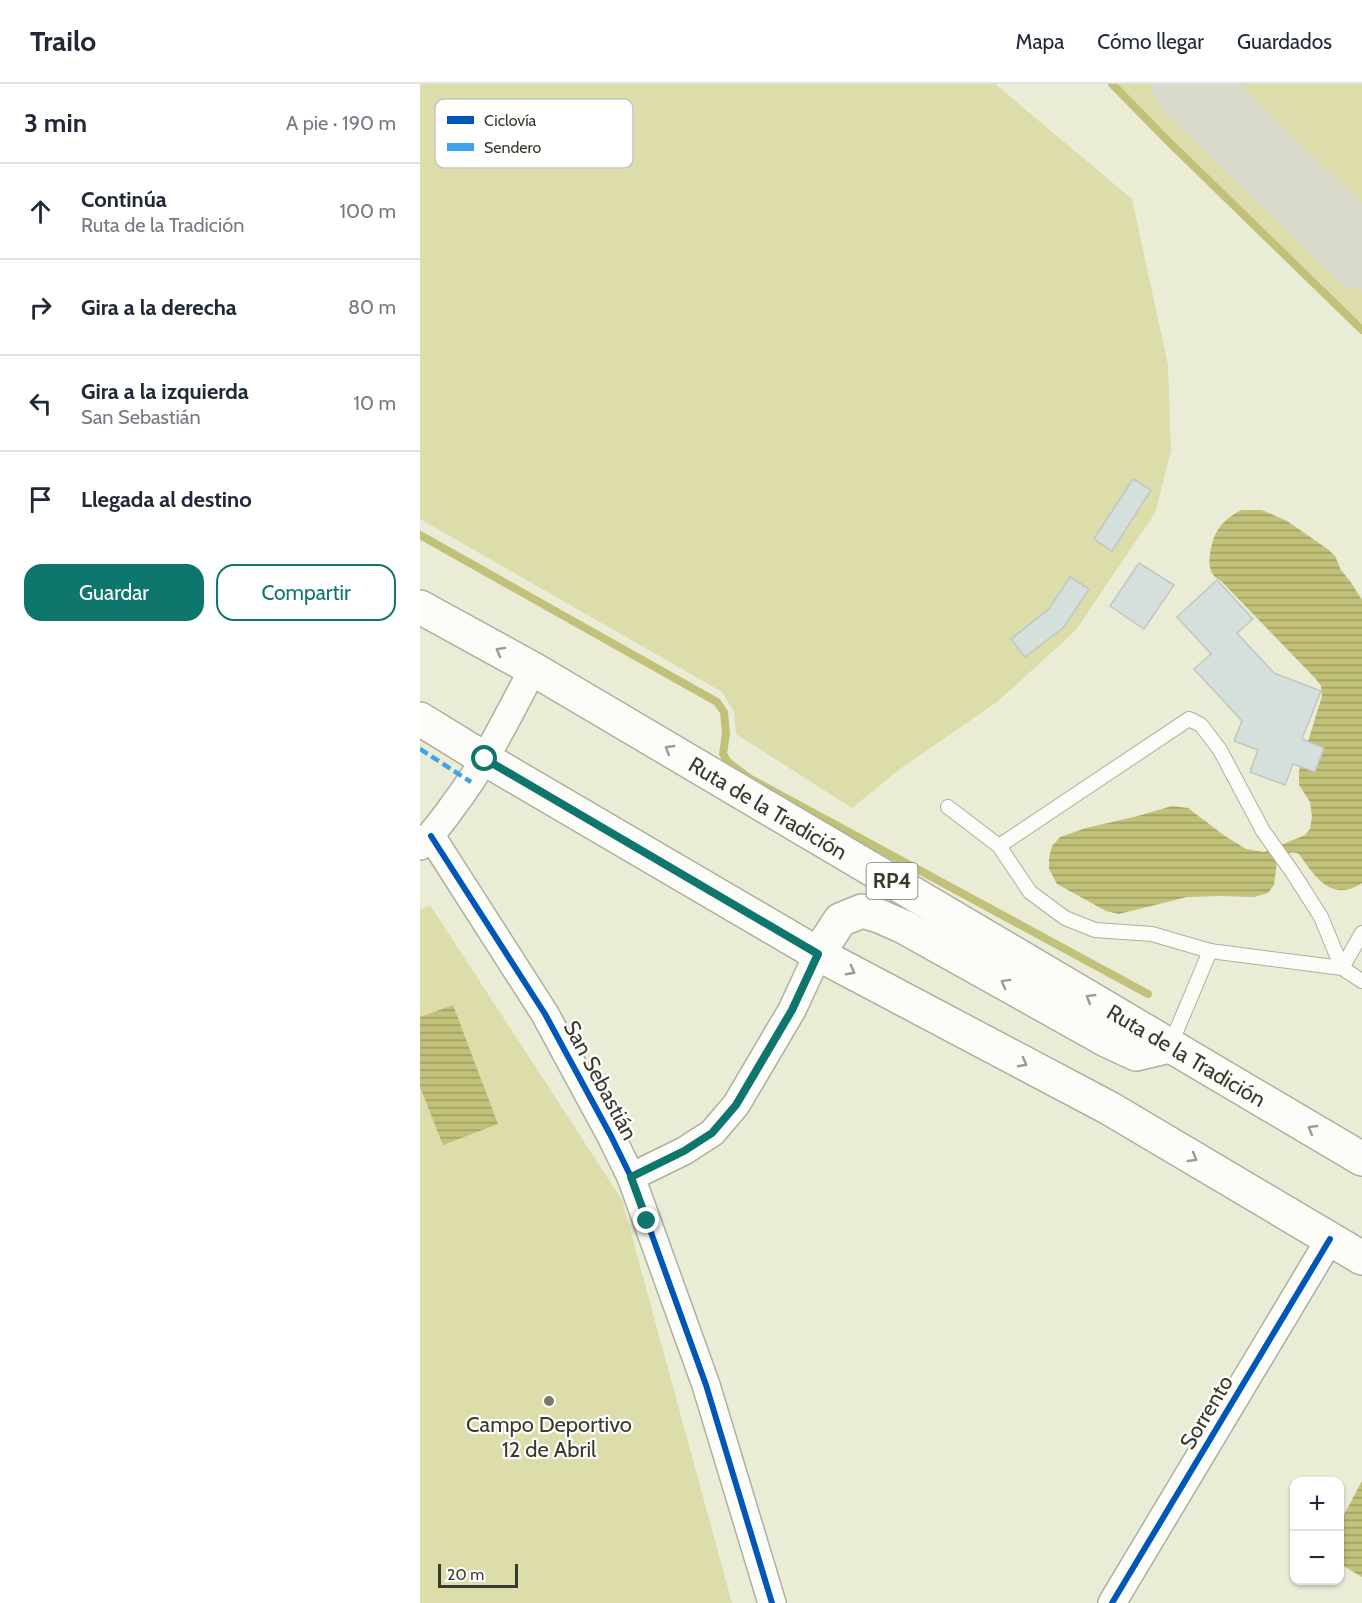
<!DOCTYPE html>
<html lang="es">
<meta charset="utf-8">
<style>
:root{--surface:#fff;--page:#f2f2f3;--text:#1f2937;--muted:#747a83;--line:#e0e1e3;--accent:#0f766e}
body{margin:0;font-family:Cabin,sans-serif;background:var(--page);color:var(--text)}
.controls{position:absolute;right:18px;bottom:18px;display:grid;overflow:hidden;border-radius:12px;box-shadow:0 2px 4px #0004}
.controls button{width:54px;height:54px;display:grid;place-items:center;padding:0;border:0;border-bottom:2px solid var(--line);background:var(--surface);color:var(--text);font:30px sans-serif}
.scale{position:absolute;left:18px;bottom:15px;width:80px;box-sizing:border-box;padding-left:6px;border:3px solid #3a3a2c;border-top:0;font-size:16px;line-height:21px;white-space:nowrap;color:#3a3a2c;-webkit-text-stroke:4px #fff;paint-order:stroke}
.stop{position:absolute;width:18px;height:18px;margin:-14px;border:4px solid #0f766e;border-radius:50%;background:#fff}
.stop.end{background:#0f766e;border-color:#fff;box-shadow:0 2px 6px #0008}
.list{margin:0;padding:0;list-style:none}
h2{display:flex;justify-content:space-between;align-items:center;height:78px;margin:0;padding:0 24px;font-size:26px}
h2 small{font-size:20px;font-weight:400;color:var(--muted)}
.list li{display:grid;grid-template-columns:39px 1fr auto;gap:18px;align-items:center;box-sizing:border-box;height:96px;padding:0 24px;border-top:2px solid var(--line)}
.list b{display:block;font-size:22px;white-space:nowrap}
.list p{margin:0;font-size:20px;white-space:nowrap;color:var(--muted)}
.list em{font-size:20px;font-style:normal;color:var(--muted)}
.actions{display:flex;gap:12px;padding:18px 24px}
.actions a{flex:1;padding:14px 0;border:2px solid var(--accent);border-radius:18px;text-align:center;font-size:21px;color:var(--accent)}
.actions .main{background:var(--accent);color:#fff}
.icon{flex:none;width:33px;height:33px;fill:none;stroke:currentColor;stroke-width:2;stroke-linecap:round;stroke-linejoin:round}
.map{position:relative;flex:none;width:942px;height:1519px;overflow:hidden}
header{display:flex;align-items:center;gap:36px;box-sizing:border-box;height:84px;padding:0 30px;background:var(--surface);border-bottom:2px solid var(--line)}
header strong{font-size:28px}
nav{display:flex;gap:33px;margin-inline-start:auto;font-size:21px}
main{display:flex}
aside{flex:1;background:var(--surface)}
.map>svg:first-child{display:block}
.grass{fill:#dcddab}
.water{fill:url(#water-rules)}
.lines{fill:none;stroke-linecap:round;stroke-linejoin:round}
.stream{stroke:#c2c179;stroke-width:8}
.taxiway{stroke:#d9dacc;stroke-width:72}
.building{fill:#d5dfdc;stroke:#c0c7c2;stroke-width:1.5}
.service-casing{stroke:#aeaf9e;stroke-width:16}
.minor-casing{stroke:#aeaf9e;stroke-width:30}
.primary-casing{stroke:#aeaf9e;stroke-width:36}
.service{stroke:#fcfcf9;stroke-width:14}
.minor{stroke:#fcfcf9;stroke-width:27}
.primary{stroke:#fcfcf9;stroke-width:33}
.quiet{stroke:#3fa3eb;stroke-width:4.5;stroke-dasharray:9 4.5;stroke-linecap:butt}
.cycleway-casing{stroke:#fff;stroke-width:10}
.cycleway{stroke:#0057b8;stroke-width:6}
.oneway{stroke:#9b9b92}
.route{stroke:#0f766e;stroke-width:8}
.poi-dot{fill:#787868;stroke:#fff;stroke-width:2}
.labels{text-anchor:middle;stroke-width:4.5;stroke-linejoin:round;paint-order:stroke}
.shield{fill:#fff;stroke:#75756b;stroke-width:1.5}
.shield-label{font-size:21px;font-weight:bold;fill:#3a3a2c}
.street-label{font-size:22px;fill:#3a3a2c;stroke:#fff}
.poi-label{font-size:22px;fill:#3a3a2c;stroke:#fff}
.key{fill:#fff;stroke:#c4c4c0;stroke-width:1.5}
.key-label{font-size:16px;fill:#3a3a2c}
</style>
<header>
<strong>Trailo</strong>
<nav><a>Mapa</a><a>Cómo llegar</a><a>Guardados</a></nav>
</header>
<main>
<aside>
<h2>3 min<small>A pie · 190 m</small></h2>
<ul class="list">
<li><svg class="icon" aria-label="ahead" viewBox="0 0 24 24"><path d="M12 20V5M6 11l6-6 6 6"/></svg><div><b>Continúa</b><p>Ruta de la Tradición</p></div><em>100 m</em></li>
<li><svg class="icon" aria-label="right" viewBox="0 0 24 24"><path d="M7 20v-9h11M14 6l5 5-5 5"/></svg><div><b>Gira a la derecha</b></div><em>80 m</em></li>
<li><svg class="icon" aria-label="left" viewBox="0 0 24 24"><path d="M17 20v-9H6M10 6l-5 5 5 5"/></svg><div><b>Gira a la izquierda</b><p>San Sebastián</p></div><em>10 m</em></li>
<li><svg class="icon" aria-label="arrive" viewBox="0 0 24 24"><path d="M6 21V4h12l-3 4 3 4H6"/></svg><div><b>Llegada al destino</b></div></li>
</ul>
<div class="actions"><a class="main">Guardar</a><a>Compartir</a></div>
</aside>
<div class="map">
<svg width="942" height="1519" viewBox="0 0 942 1519">
<defs>
<pattern id="water-rules" width="6" height="5" patternUnits="userSpaceOnUse" patternTransform="scale(1.5)"><rect width="6" height="5" fill="#c2c179"/><path d="M0 2.5h6" fill="none" stroke="#9f9e63"/></pattern>
</defs>
<rect width="100%" height="100%" fill="#ebecd6"/>
<!-- grass -->
<g class="grass">
<path d="M0,0H575L712,115L748,281L751,367L735,429L655,547L577,618L480,685L432,724L316,650L314,628L302,608L0,435Z"/>
<path d="M692,0H942V246L750,59Z"/>
<path d="M10,821L202,1116L312,1519H0V826Z"/>
</g>
<!-- water -->
<g class="water">
<path d="M821,426H842L867,437L909,466L915,472L921,486L930,497L942,516V799C912,819 895,793 879,770C869,766 865,771 857,777L854,801L848,809L834,813L801,812L767,813L699,830L686,827L637,800L629,785V774L632,762L640,753L666,744L718,732L752,722L768,724L805,752L826,765L844,768L885,751L890,745L892,733L890,718L879,701V687L902,612L901,602L895,594L803,499C800,496 794,493 792,489C789,484 789,476 790,471C793,448 801,437 821,426Z"/>
<path d="M33,921L78,1040L23,1061L0,1003V933Z"/>
<path d="M942,1397V1493L920,1480V1438Z"/>
</g>
<g class="lines">
<!-- stream -->
<g class="stream">
<path d="M692,0L750,59L942,246"/>
<path d="M0,451L297,618L304,628L306,649L303,670L308,678L329,694L728,910"/>
</g>
<!-- taxiway -->
<path class="taxiway" d="M768,0L942,170"/>
</g>
<!-- building -->
<g class="building">
<path d="M713,395L731,406L692,467L674,455Z"/>
<path d="M719,479L754,501L724,545L690,522Z"/>
<path d="M650,493L669,505L644,543L605,573L591,555L629,525Z"/>
<path d="M797,496L833,535L817,549L854,589L901,607L882,655L904,664L895,688L873,680L865,701L830,688L838,666L814,657L822,637L774,585L791,570L757,533Z"/>
</g>
<g class="lines">
<!-- service casing -->
<g class="service-casing">
<g id="service">
<path d="M528,723L579,762L610,808L645,834L675,846L732,850L790,867L750,962"/>
<path d="M579,762L769,635L781,641L800,666L843,747L873,789L901,833L922,884"/>
<path d="M790,867L922,884L942,897"/>
<path d="M922,884L942,849"/>
</g>
</g>
<!-- minor casing -->
<g class="minor-casing">
<g id="minor">
<path d="M11,752L125,930L191,1052L211,1093L286,1301L352,1519"/>
<path d="M0,762C13,750 23,736 33,722C65,680 88,632 113,585"/>
<path d="M211,1093L264,1067L292,1049L316,1021L372,926L398,870"/>
<path d="M692,1519L910,1155"/>
</g>
</g>
<!-- primary casing -->
<g class="primary-casing">
<g id="primary">
<path id="s1" d="M0,523L113,585L942,1075"/>
<path d="M0,635L65,675L398,870L689,1024L942,1174"/>
<path d="M398,870L420,836L442,827L459,832L484,843L688,957L716,970L750,962"/>
</g>
</g>
<!-- service -->
<use href="#service" class="service"/>
<!-- minor -->
<use href="#minor" class="minor"/>
<!-- primary -->
<use href="#primary" class="primary"/>
<!-- quiet -->
<path class="quiet" d="M0,665L51,698"/>
<!-- cycleway casing -->
<g class="cycleway-casing">
<g id="cycleway">
<path d="M11,752L125,930L191,1052L211,1093L286,1301L352,1519"/>
<path d="M211,1093L264,1067L292,1049L316,1021L372,926L398,870"/>
<path d="M692,1519L910,1155"/>
</g>
</g>
<!-- cycleway -->
<use href="#cycleway" class="cycleway"/>
</g>
<!-- one-way arrows -->
<defs><path id="oneway-chevron" d="M-2-3.5L2.5 0L-2 3.5" fill="none" stroke-width="1.6" stroke-linecap="round" stroke-linejoin="round" transform="scale(1.5)"/></defs>
<g class="oneway">
<use href="#oneway-chevron" transform="translate(80 567) rotate(-151)"/>
<use href="#oneway-chevron" transform="translate(249 665) rotate(-149)"/>
<use href="#oneway-chevron" transform="translate(431 887) rotate(28)"/>
<use href="#oneway-chevron" transform="translate(585 899) rotate(-151)"/>
<use href="#oneway-chevron" transform="translate(670 914) rotate(-149)"/>
<use href="#oneway-chevron" transform="translate(603 979) rotate(28)"/>
<use href="#oneway-chevron" transform="translate(892 1045) rotate(-149)"/>
<use href="#oneway-chevron" transform="translate(773 1074) rotate(31)"/>
</g>
<g class="lines">
<!-- route -->
<path class="route" d="M65,675L398,870L372,926L316,1021L292,1049L264,1067L211,1093L227,1137"/>
</g>
<!-- markers -->
<circle class="poi-dot" cx="129" cy="1317" r="6"/>
<g class="labels">
<!-- shield labels -->
<rect class="shield" x="446.5" y="779" width="51" height="36" rx="4.5"/>
<g class="shield-label">
<text x="472" y="804">RP4</text>
</g>
<!-- street labels -->
<g class="street-label">
<text dy="8" stroke="none"><textPath href="#s1" startOffset="402">Ruta de la Tradición</textPath></text>
<text dy="8" stroke="none"><textPath href="#s1" startOffset="888">Ruta de la Tradición</textPath></text>
<text transform="translate(181 996) rotate(62)" y="8">San Sebastián</text>
<text transform="translate(786 1328) rotate(-59)" y="8">Sorrento</text>
</g>
<!-- poi labels -->
<g class="poi-label">
<text x="129" y="1348">Campo Deportivo<tspan x="129" dy="25">12 de Abril</tspan></text>
</g>
</g>
<!-- legend -->
<rect x="15" y="15" width="198" height="69" rx="9" class="key"/>
<rect x="27" y="32" width="27" height="8" fill="#0057b8"/>
<rect x="27" y="59" width="27" height="8" fill="#3fa3eb"/>
<g class="key-label">
<text x="64" y="42">Ciclovía</text>
<text x="64" y="69">Sendero</text>
</g>
</svg>
<div class="controls">
<button>+</button>
<button>−</button>
</div>
<div class="scale">20 m</div>
<div class="stop" style="left:65px;top:675px"></div>
<div class="stop end" style="left:227px;top:1137px"></div>
</div>
</main>
